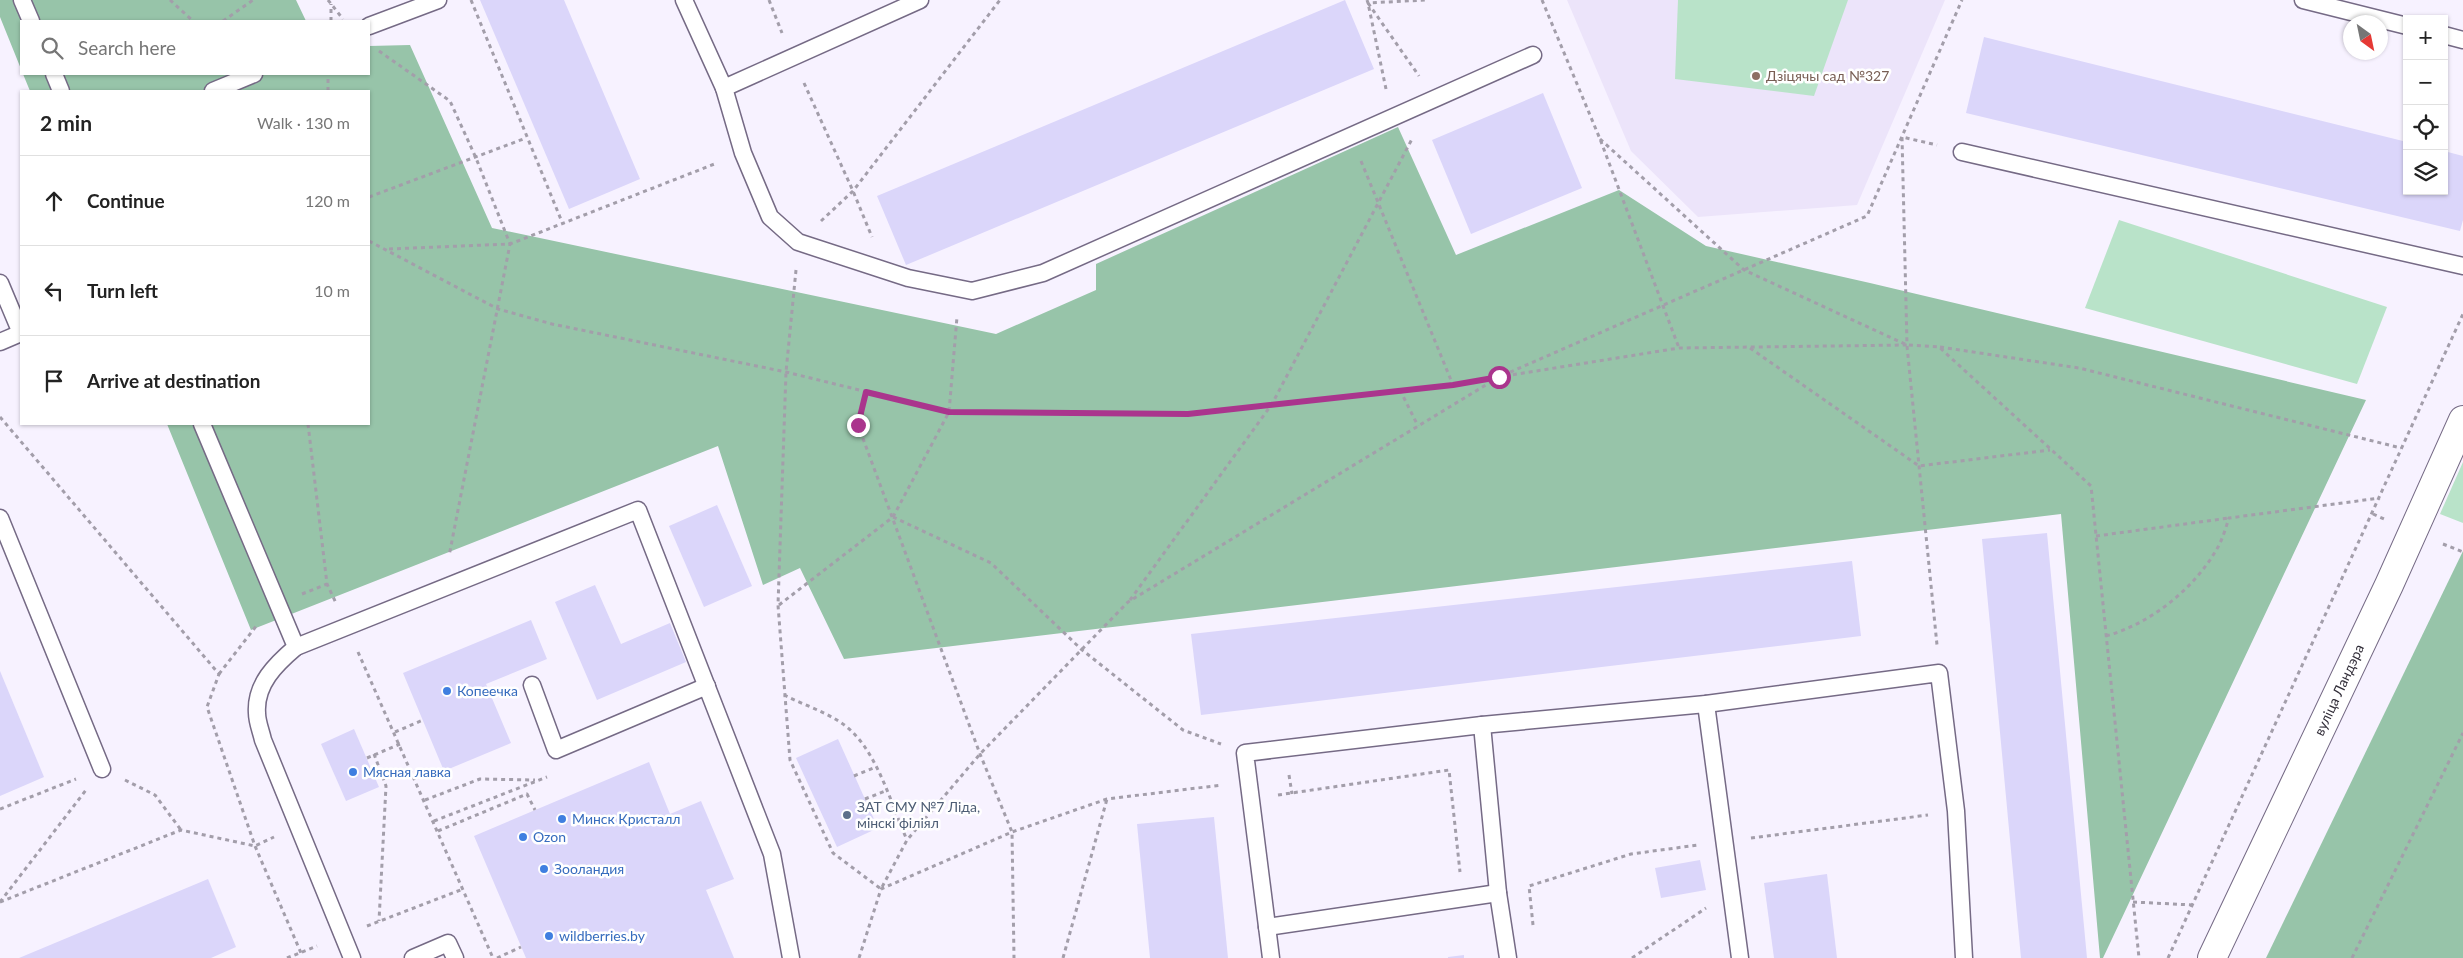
<!DOCTYPE html>
<meta charset="utf-8">
<style>
:root{--surface:#fff;--page:#f6f6f6;--text:#222;--muted:#767676;--line:#e0e0e0}
body{margin:0;font-family:Lato,sans-serif;background:var(--page);color:var(--text)}
.controls{position:absolute;right:15px;top:15px;display:grid;overflow:hidden;border-radius:0px;box-shadow:0 1px 4px #0004}
.controls button{width:45px;height:45px;display:grid;place-items:center;padding:0;border:0;border-bottom:1px solid var(--line);background:var(--surface);color:var(--text);font:25px sans-serif}
.compass{position:absolute;left:2343px;top:15px;width:45px;height:45px;border-radius:50%;background:var(--surface);box-shadow:0 1px 4px #0004;rotate:147deg}
.stop{position:absolute;width:15px;height:15px;margin:-11px;border:4px solid #aa358d;border-radius:50%;background:#fff}
.stop.end{background:#aa358d;border-color:#fff;box-shadow:0 1px 5px #0008}
.list{margin:0;padding:0;list-style:none}
h2{display:flex;justify-content:space-between;align-items:center;height:65px;margin:0;padding:0 20px;font-size:21px}
h2 small{font-size:16px;font-weight:400;color:var(--muted)}
.list li{display:grid;grid-template-columns:32px 1fr auto;gap:15px;align-items:center;box-sizing:border-box;height:90px;padding:0 20px;border-top:1px solid var(--line)}
.list b{display:block;font-size:19px;white-space:nowrap}
.list em{font-size:16px;font-style:normal;color:var(--muted)}
.icon{flex:none;width:28px;height:28px;fill:none;stroke:currentColor;stroke-width:2;stroke-linecap:round;stroke-linejoin:round}
.map{position:relative;flex:none;width:2463px;height:958px;overflow:hidden}
.search{position:absolute;background:var(--surface);box-shadow:0 1px 4px #0004;left:20px;top:20px;width:350px;height:55px;display:flex;align-items:center;gap:12px;box-sizing:border-box;padding:0 18px;border-radius:0px;color:var(--muted);font-size:19px}
.panel{position:absolute;background:var(--surface);box-shadow:0 1px 4px #0004;left:20px;top:90px;width:350px;height:335px;border-radius:0px}
.map>svg:first-child{display:block}
.built{fill:#ece4fa}
.green{fill:#b9e3c9}
.forest{fill:#97c4a9}
.building{fill:#dbd6fa}
.lines{fill:none;stroke-linecap:round;stroke-linejoin:round}
.service-casing{stroke:#756a85;stroke-width:19}
.tertiary-casing{stroke:#756a85;stroke-width:30}
.path{stroke:#a39eaa;stroke-width:3;stroke-dasharray:4 4;stroke-linecap:butt}
.service{stroke:#fff;stroke-width:16}
.tertiary{stroke:#fff;stroke-width:28}
.route{stroke:#aa358d;stroke-width:6}
.education-dot{fill:#8d6e63;stroke:#fff;stroke-width:2}
.shop-dot{fill:#3f7fe0;stroke:#fff;stroke-width:2}
.service-dot{fill:#5c6f8a;stroke:#fff;stroke-width:2}
.labels{text-anchor:middle;stroke-width:5;stroke-linejoin:round;paint-order:stroke}
.education-label{font-size:14px;fill:#785e54;stroke:#fff;text-anchor:start}
.street-label{font-size:14px;fill:#312d38;stroke:#fff}
.shop-label{font-size:14px;fill:#366cbe;stroke:#fff;text-anchor:start}
.service-label{font-size:14px;fill:#4e5e75;stroke:#fff;text-anchor:start}
</style>
<div class="map">
<svg width="2463" height="958" viewBox="0 0 2463 958">
<rect width="100%" height="100%" fill="#f7f2ff"/>
<!-- built -->
<path class="built" d="M1567,0H1945L1857,205L1698,217L1631,151Z"/>
<!-- green -->
<g class="green">
<path d="M1678,0H1848L1814,96L1675,79Z"/>
<path d="M2119,220L2387,307L2357,384L2085,308Z"/>
<path d="M2463,462V523L2440,514Z"/>
</g>
<!-- forest -->
<g class="forest">
<path d="M0,0H296L306,21H21V69L0,17Z"/>
<path d="M410,45L492,228L996,334L1096,290V264L1398,127L1456,255L1619,190L1706,246L1870,283L2366,400L2103,958H2100L2061,514L844,659L800,568L763,585L718,446L251,630L167,424H369V91H30L23,74H369V46Z"/>
<path d="M2463,551V958H2266Z"/>
</g>
<!-- building -->
<g class="building">
<path d="M480,0H564L640,179L569,209Z"/>
<path d="M1345,0L1374,69L906,265L877,196Z"/>
<path d="M1984,37L2407,142V191H2444V151L2463,156V220L2460,231L1966,113Z"/>
<path d="M1543,93L1582,188L1471,234L1432,140Z"/>
<path d="M717,505L752,586L704,607L669,526Z"/>
<path d="M2047,533L2087,958H2021L1982,539Z"/>
<path d="M1852,561L1861,636L1201,715L1191,634Z"/>
<path d="M595,585L621,644L670,623L686,662L597,700L555,602Z"/>
<path d="M531,620L547,659L486,684L511,743L444,771L403,673Z"/>
<path d="M0,671L44,777L0,796Z"/>
<path d="M354,729L379,787L346,801L321,744Z"/>
<path d="M838,739L878,828L837,847L796,758Z"/>
<path d="M649,762L670,814L701,801L734,879L706,890L734,958H526L474,836Z"/>
<path d="M1214,817L1228,958H1150L1137,824Z"/>
<path d="M1700,860L1706,890L1661,898L1655,868Z"/>
<path d="M1827,874L1837,958H1774L1764,883Z"/>
<path d="M208,879L236,947L211,958H19Z"/>
<path d="M1464,955V958H1448V957Z"/>
</g>
<g class="lines">
<!-- service casing -->
<g class="service-casing">
<g id="service">
<path d="M22,0L31,21"/>
<path d="M684,0L724,88L743,153L770,217L798,242L908,278L972,291L1043,273L1533,55"/>
<path d="M2303,0L2407,26"/>
<path d="M369,26L438,0"/>
<path d="M2444,35L2463,40"/>
<path d="M54,74L61,91"/>
<path d="M724,88L920,0"/>
<path d="M213,91L254,74"/>
<path d="M1962,152L2463,266"/>
<path d="M0,283L21,333"/>
<path d="M0,342L21,333"/>
<path d="M202,424L296,647C276,664 255,684 257,713C257,722 261,731 263,740L352,958"/>
<path d="M0,518L102,769"/>
<path d="M296,647L638,510L772,854L791,958"/>
<path d="M532,685L556,750L707,686"/>
<path d="M1706,704L1740,958"/>
<path d="M1482,725L1498,893L1508,958"/>
<path d="M1267,927L1498,893"/>
<path d="M413,958L448,943L455,958"/>
<path d="M1271,958L1245,753L1482,725L1706,704L1939,673L1956,811L1964,958"/>
</g>
</g>
<!-- tertiary casing -->
<g class="tertiary-casing">
<path id="tertiary" d="M2212,958L2389,585L2463,420"/>
</g>
<!-- path -->
<g class="path">
<path d="M170,0L193,21"/>
<path d="M328,0L343,19"/>
<path d="M471,0L562,222"/>
<path d="M769,0L782,33"/>
<path d="M1367,0L1368,3L1425,0"/>
<path d="M1542,0L1600,139L1679,348"/>
<path d="M223,21L253,0"/>
<path d="M331,21V4"/>
<path d="M379,51L450,101L476,158L510,244L449,556"/>
<path d="M804,83L853,191L872,237"/>
<path d="M1386,89L1368,3L1419,76"/>
<path d="M328,91V74"/>
<path d="M1600,139L1744,270L1907,345L1939,347L2091,486L2139,958"/>
<path d="M1361,161L1453,385"/>
<path d="M369,197L526,138"/>
<path d="M821,221L853,191L1000,0"/>
<path d="M369,241L498,309L552,324L786,372L949,412L1188,414L1453,385L1496,377"/>
<path d="M389,249L510,244L717,163"/>
<path d="M796,270L786,372L778,605L790,760L833,853L881,889L907,840L980,754L1128,602L1499,377L1867,216L1962,0"/>
<path d="M1907,346L1937,645"/>
<path d="M1940,347L2079,368L2401,448"/>
<path d="M1750,348L1919,466L2050,450"/>
<path d="M1505,376L1679,348L1907,345L1902,137L1937,145"/>
<path d="M1400,390L1418,426"/>
<path d="M866,392L858,425L980,754L1012,832L1014,958"/>
<path d="M0,417L219,674L207,707L255,846L301,953"/>
<path d="M308,424L327,584L336,603"/>
<path d="M2373,514L2384,519"/>
<path d="M893,517L991,563L1081,649L1183,730L1221,744"/>
<path d="M2096,536L2229,518"/>
<path d="M2443,544L2463,552"/>
<path d="M302,594L327,584"/>
<path d="M1130,600L1272,404L1412,139"/>
<path d="M779,605L893,517L949,412L957,317"/>
<path d="M2106,636C2152,623 2195,588 2218,547C2223,538 2226,527 2229,518L2380,498"/>
<path d="M358,652L493,958"/>
<path d="M219,674L257,625"/>
<path d="M784,695C802,704 823,711 840,722C876,745 890,802 907,840"/>
<path d="M395,732L423,720"/>
<path d="M374,754L386,786L379,921"/>
<path d="M367,758L400,744"/>
<path d="M1289,775L1292,794"/>
<path d="M854,776L876,767"/>
<path d="M125,780L155,795L181,830"/>
<path d="M1278,795L1449,770L1460,872"/>
<path d="M865,799L885,791"/>
<path d="M425,800L480,779L535,780"/>
<path d="M0,809L76,779"/>
<path d="M434,821L547,777"/>
<path d="M438,831L527,794L535,810"/>
<path d="M1751,838L1928,815"/>
<path d="M0,902L181,830L255,846L274,837"/>
<path d="M0,902L86,790"/>
<path d="M2133,902L2193,905"/>
<path d="M1533,925L1529,886L1631,854L1698,845"/>
<path d="M367,926L463,889"/>
<path d="M287,958L317,946"/>
<path d="M497,958L521,947"/>
<path d="M859,958L881,889L1012,832L1107,799L1222,785"/>
<path d="M1063,958L1107,799"/>
<path d="M1632,958L1706,908"/>
<path d="M2168,958L2463,314"/>
<path d="M2352,958L2463,733"/>
</g>
<!-- service -->
<use href="#service" class="service"/>
<!-- tertiary -->
<use href="#tertiary" class="tertiary"/>
</g>
<g class="lines">
<!-- route -->
<path class="route" d="M858,425L866,392L949,412L1188,414L1453,385L1499,377"/>
</g>
<!-- markers -->
<circle class="education-dot" cx="1756" cy="76" r="5"/>
<g class="shop-dot">
<circle cx="447" cy="691" r="5"/>
<circle cx="353" cy="772" r="5"/>
<circle cx="562" cy="819" r="5"/>
<circle cx="523" cy="837" r="5"/>
<circle cx="544" cy="869" r="5"/>
<circle cx="549" cy="936" r="5"/>
</g>
<circle class="service-dot" cx="847" cy="815" r="5"/>
<g class="labels">
<!-- education labels -->
<g class="education-label">
<text x="1766" y="81">Дзіцячы сад №327</text>
</g>
<!-- street labels -->
<g class="street-label">
<text transform="translate(2339 690) rotate(-65)" y="5">вуліца Ландэра</text>
</g>
<!-- shop labels -->
<g class="shop-label">
<text x="457" y="696">Копеечка</text>
<text x="363" y="777">Мясная лавка</text>
<text x="572" y="824">Минск Кристалл</text>
<text x="533" y="842">Ozon</text>
<text x="554" y="874">Зооландия</text>
<text x="559" y="941">wildberries.by</text>
</g>
<!-- service labels -->
<g class="service-label">
<text x="857" y="812">ЗАТ СМУ №7 Ліда,<tspan x="857" dy="16">мінскі філіял</tspan></text>
</g>
</g>
</svg>
<div class="controls">
<button>+</button>
<button>−</button>
<button><svg class="icon" aria-label="locate" viewBox="0 0 24 24"><circle cx="12" cy="12" r="6"/><path d="M12 2v4M12 18v4M2 12h4M18 12h4"/></svg></button>
<button><svg class="icon" aria-label="layers" viewBox="0 0 24 24"><path d="M12 4l9 5-9 5-9-5zM3 14l9 5 9-5"/></svg></button>
</div>
<svg class="compass" viewBox="-18 -18 36 36"><path d="M0-13l5 13h-10z" fill="#e53935"/><path d="M0 13l5-13h-10z" fill="#767676"/></svg>
<div class="stop" style="left:1499px;top:377px"></div>
<div class="stop end" style="left:858px;top:425px"></div>
<div class="search"><svg class="icon" aria-label="search" viewBox="0 0 24 24"><circle cx="10" cy="10" r="6"/><path d="M15 15l6 6"/></svg>Search here</div>
<section class="panel">
<h2>2 min<small>Walk · 130 m</small></h2>
<ul class="list">
<li><svg class="icon" aria-label="ahead" viewBox="0 0 24 24"><path d="M12 20V5M6 11l6-6 6 6"/></svg><div><b>Continue</b></div><em>120 m</em></li>
<li><svg class="icon" aria-label="left" viewBox="0 0 24 24"><path d="M17 20v-9H6M10 6l-5 5 5 5"/></svg><div><b>Turn left</b></div><em>10 m</em></li>
<li><svg class="icon" aria-label="arrive" viewBox="0 0 24 24"><path d="M6 21V4h12l-3 4 3 4H6"/></svg><div><b>Arrive at destination</b></div></li>
</ul>
</section>
</div>
